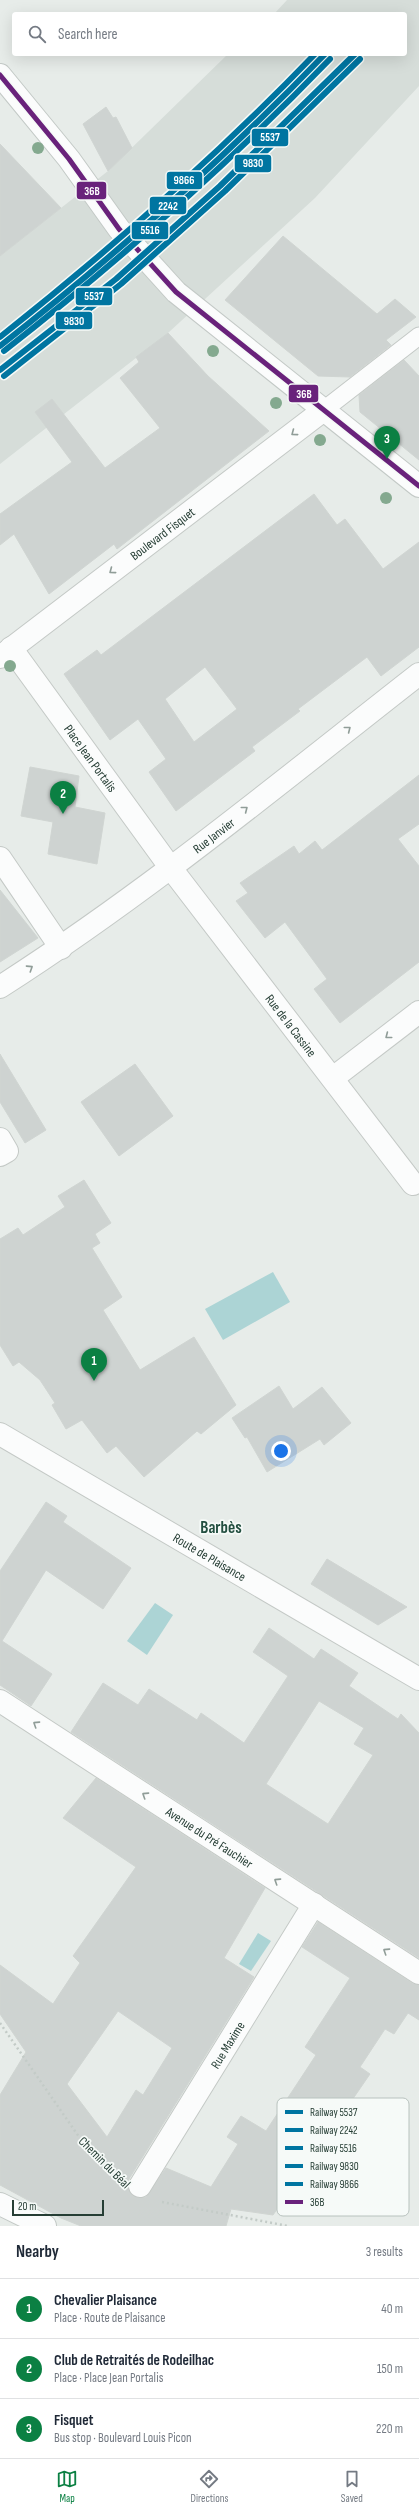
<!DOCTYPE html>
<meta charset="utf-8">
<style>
:root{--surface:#fff;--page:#f2f2f3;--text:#1f2937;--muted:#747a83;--line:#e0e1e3;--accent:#0b8043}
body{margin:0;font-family:"Sofia Sans Condensed",sans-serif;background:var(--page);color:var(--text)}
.scale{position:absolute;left:12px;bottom:10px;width:92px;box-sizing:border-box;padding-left:4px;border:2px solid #263e35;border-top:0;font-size:11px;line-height:14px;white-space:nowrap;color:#263e35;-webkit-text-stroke:3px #f6faf8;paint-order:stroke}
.you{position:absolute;left:281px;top:1451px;width:14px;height:14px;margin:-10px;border:3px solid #fff;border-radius:50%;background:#1a73e8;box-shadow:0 0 0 6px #1a73e833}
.badge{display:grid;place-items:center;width:26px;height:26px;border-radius:50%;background:var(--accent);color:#fff;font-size:13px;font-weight:700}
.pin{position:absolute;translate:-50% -33px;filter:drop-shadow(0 1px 2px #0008)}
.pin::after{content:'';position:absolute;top:21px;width:14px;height:12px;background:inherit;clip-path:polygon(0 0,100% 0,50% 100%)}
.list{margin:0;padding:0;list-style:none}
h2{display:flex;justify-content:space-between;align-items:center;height:52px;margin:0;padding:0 16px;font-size:17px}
h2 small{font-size:13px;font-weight:400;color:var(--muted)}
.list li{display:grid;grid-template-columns:26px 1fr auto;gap:12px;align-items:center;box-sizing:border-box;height:60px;padding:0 16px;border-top:1px solid var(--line)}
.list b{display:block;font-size:15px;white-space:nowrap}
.list p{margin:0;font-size:13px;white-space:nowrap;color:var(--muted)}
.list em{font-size:13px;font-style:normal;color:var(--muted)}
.icon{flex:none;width:22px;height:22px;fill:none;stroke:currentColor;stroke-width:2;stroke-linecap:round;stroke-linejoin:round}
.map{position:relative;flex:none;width:419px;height:2226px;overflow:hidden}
.search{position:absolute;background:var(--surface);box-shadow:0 4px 16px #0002;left:12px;right:12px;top:12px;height:44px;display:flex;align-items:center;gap:10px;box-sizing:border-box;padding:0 14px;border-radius:4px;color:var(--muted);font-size:15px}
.sheet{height:232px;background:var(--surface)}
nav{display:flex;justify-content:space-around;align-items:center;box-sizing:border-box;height:56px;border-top:1px solid var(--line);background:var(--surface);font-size:11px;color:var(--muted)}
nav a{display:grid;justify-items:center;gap:2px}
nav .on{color:var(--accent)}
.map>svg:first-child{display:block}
.built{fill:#d6ddd9}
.water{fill:#acd4d5}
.building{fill:#ced3d1;stroke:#d0d5d2;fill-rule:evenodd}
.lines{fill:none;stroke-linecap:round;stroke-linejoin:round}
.lane-casing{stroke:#c4c9c6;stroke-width:19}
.street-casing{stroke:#c4c9c6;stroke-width:24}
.secondary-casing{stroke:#c3c9c6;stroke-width:24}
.path{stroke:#c3cbc7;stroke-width:2.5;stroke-dasharray:2 3;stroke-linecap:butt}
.lane{stroke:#fbfcfc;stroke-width:17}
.street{stroke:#fbfcfc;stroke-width:22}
.secondary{stroke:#fbfcfc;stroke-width:22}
.bus-1-casing{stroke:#f6faf8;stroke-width:8}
.bus-1{stroke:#69227b;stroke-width:5}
.rail-1-casing{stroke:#f6faf8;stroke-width:9}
.rail-2-casing{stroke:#f6faf8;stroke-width:9}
.rail-3-casing{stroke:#f6faf8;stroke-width:9}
.rail-4-casing{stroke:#f6faf8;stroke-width:9}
.rail-5-casing{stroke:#f6faf8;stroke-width:9}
.rail-1{stroke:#0075a1;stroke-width:6}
.rail-2{stroke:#0075a1;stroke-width:6}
.rail-3{stroke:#0075a1;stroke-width:6}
.rail-4{stroke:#0075a1;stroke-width:6}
.rail-5{stroke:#0075a1;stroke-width:6}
.tree{fill:#84a98f}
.oneway{stroke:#909d98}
.labels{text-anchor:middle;stroke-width:3.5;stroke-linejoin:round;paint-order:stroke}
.street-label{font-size:13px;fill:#263e35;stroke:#f6faf8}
.district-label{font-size:17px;font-weight:bold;fill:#234f40;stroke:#f6faf8}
.key{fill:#f6faf8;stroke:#b8c2be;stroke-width:1}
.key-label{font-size:11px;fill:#263e35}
.line-badge{stroke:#f6faf8;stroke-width:1.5}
.badge-label{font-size:11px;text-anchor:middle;font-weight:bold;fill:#fff}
</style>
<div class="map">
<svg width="419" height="2226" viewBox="0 0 419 2226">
<rect width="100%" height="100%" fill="#e7ece9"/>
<!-- built -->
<path class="built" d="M287,0H419V86L315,198L168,333L0,464V256L108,171L228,54H405V14H274Z"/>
<!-- water -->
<g class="water">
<path d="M273,1272L290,1302L223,1340L205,1309Z"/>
<path d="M155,1603L173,1615L147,1655L127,1641Z"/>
<path d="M258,1933L271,1941L251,1971L239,1964Z"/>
</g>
<!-- building -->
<g class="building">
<path d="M106,107L113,118L116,117L132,148L108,171L83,124Z"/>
<path d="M0,144L61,208L0,256Z"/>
<path d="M283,236L377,314L395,299L416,317L386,340L391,345L350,377L318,376L225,300Z"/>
<path d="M168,333L208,376L269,431L117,549L114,544L49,594L14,534L0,545V514L72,462L35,412L52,399L105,468L160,428L120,378L139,362L136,357Z"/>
<path d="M404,360L419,376V460L360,412L359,395Z"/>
<path d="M314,494L337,525L345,519L383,569L419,542V647L381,676L367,657L298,709L300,711L252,747L255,751L176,811L149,772L166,759L138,719L110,740L64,674L97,650L101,655ZM205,667L237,709L194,742L165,699Z"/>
<path d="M30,767L79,776L75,807L105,813L97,864L48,854L53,822L21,816Z"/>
<path d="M419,775V824L398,839L419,866V962L340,1023L314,989L327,979L285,922L265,938L236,901L248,893L240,883L294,846L299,854L315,841L322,850Z"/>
<path d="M0,890L38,938L0,962Z"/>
<path d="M0,1054L46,1130L25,1143L0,1102Z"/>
<path d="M135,1064L173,1116L119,1156L81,1102Z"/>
<path d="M84,1180L111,1223L95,1234L100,1243L92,1248L122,1297L103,1310L140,1370L194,1337L236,1405L201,1434L197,1431L144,1477L116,1446L107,1453L82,1420L66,1429L52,1405L55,1403L40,1380L19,1362L13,1366L0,1345V1239L18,1228L23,1235L65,1207L58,1196Z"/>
<path d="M279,1386L293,1409L322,1387L351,1423L324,1445L320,1439L267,1472L247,1437L245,1438L232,1418Z"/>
<path d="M46,1502L67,1516L63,1522L131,1568L103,1609L46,1570L2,1641L52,1674L31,1706L0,1685V1571Z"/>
<path d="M327,1559L407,1607L378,1625L311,1584Z"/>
<path d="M269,1628L314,1659L321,1649L358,1673L349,1686L398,1719L401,1714L419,1733V1958L71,1732L103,1683L138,1705L149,1689L197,1720L201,1713L244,1743L288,1676L253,1652ZM319,1701L364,1728L354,1744L373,1755L328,1824L266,1784Z"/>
<path d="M96,1778L265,1888L224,1958L254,1977L129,2179L128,2186L133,2196L139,2198L146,2197L166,2168L211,2187L238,2144L227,2137L241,2116L266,2131L316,2055L305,2047L350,1978L302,1947L318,1922L412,1983L419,1985V2020L408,2013L394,2034L385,2029L360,2067L370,2074L273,2215L231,2209L226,2226H81L61,2218L0,2185V2095L26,2052L0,2014V1965L53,2004L80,1963L73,1956L136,1867L63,1818ZM118,2011L172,2048L143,2095L136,2090L107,2137L67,2084Z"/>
</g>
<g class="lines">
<!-- lane casing -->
<g class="lane-casing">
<path id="lane" d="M325,409L419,336"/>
</g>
<!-- street casing -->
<g class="street-casing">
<g id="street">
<path id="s1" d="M11,648L170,867L413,1184"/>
<path id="s2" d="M0,657L325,409"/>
<path d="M0,858L61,948"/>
<path id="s3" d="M0,987C147,893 282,781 419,674"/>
<path d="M333,1078L419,1012"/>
<path d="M0,1139L7,1151L0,1155"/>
<path id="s4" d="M0,1434L419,1679"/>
<path id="s5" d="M0,1701L419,1973"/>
<path id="s6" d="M140,2186L314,1904"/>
</g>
</g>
<!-- secondary casing -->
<g class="secondary-casing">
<g id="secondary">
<path d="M0,75L69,159L119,229L176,292L419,486"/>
<path d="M0,2204L45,2226"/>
</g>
</g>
<!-- path -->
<g class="path">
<path d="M0,2023L84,2144L115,2175"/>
<path d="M162,2202L288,2226"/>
</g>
<!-- lane -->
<use href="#lane" class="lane"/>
<!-- street -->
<use href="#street" class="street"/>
<!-- secondary -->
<use href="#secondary" class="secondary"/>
<!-- bus-1 casing -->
<g class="bus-1-casing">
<path id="bus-1" d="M0,75L69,159L119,229L176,292L419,486"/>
</g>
<!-- bus-1 -->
<use href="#bus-1" class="bus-1"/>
<!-- rail-1 casing -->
<g class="rail-1-casing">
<path id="rail-1" d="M0,370L116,279L220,186L355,54"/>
</g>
<!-- rail-2 casing -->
<g class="rail-2-casing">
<path id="rail-2" d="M0,346C116,255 223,160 325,54"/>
</g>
<!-- rail-3 casing -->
<g class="rail-3-casing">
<path id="rail-3" d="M4,351C120,260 228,165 330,59"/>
</g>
<!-- rail-4 casing -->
<g class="rail-4-casing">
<path id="rail-4" d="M4,376L121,284L225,191L360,59"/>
</g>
<!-- rail-5 casing -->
<g class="rail-5-casing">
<path id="rail-5" d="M0,337C111,249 217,156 315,54"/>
</g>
<!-- rail-1 -->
<use href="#rail-1" class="rail-1"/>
<!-- rail-2 -->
<use href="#rail-2" class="rail-2"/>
<!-- rail-3 -->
<use href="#rail-3" class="rail-3"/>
<!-- rail-4 -->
<use href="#rail-4" class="rail-4"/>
<!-- rail-5 -->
<use href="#rail-5" class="rail-5"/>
</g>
<!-- trees -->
<g class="tree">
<circle cx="38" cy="148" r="6"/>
<circle cx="213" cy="351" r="6"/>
<circle cx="276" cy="403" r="6"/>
<circle cx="320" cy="440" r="6"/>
<circle cx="386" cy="498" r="6"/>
<circle cx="10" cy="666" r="6"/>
</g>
<!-- one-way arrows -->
<defs><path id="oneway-chevron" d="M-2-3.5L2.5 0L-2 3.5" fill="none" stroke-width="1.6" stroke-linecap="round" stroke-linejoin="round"/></defs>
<g class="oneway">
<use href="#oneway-chevron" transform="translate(294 433) rotate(143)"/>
<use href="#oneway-chevron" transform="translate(112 571) rotate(143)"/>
<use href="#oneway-chevron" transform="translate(348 729) rotate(-38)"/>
<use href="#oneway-chevron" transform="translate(245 809) rotate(-38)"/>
<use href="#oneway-chevron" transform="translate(30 968) rotate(-33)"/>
<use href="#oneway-chevron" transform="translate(388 1036) rotate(142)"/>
<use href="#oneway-chevron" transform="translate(36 1724) rotate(-147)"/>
<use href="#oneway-chevron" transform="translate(145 1795) rotate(-147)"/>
<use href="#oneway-chevron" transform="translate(277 1881) rotate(-147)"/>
<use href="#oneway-chevron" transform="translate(386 1951) rotate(-147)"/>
</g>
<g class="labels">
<!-- street labels -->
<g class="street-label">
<text dy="5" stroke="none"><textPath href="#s2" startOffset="204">Boulevard Fisquet</textPath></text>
<text dy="5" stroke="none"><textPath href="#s1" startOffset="136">Place Jean Portalis</textPath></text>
<text dy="5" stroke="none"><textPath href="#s3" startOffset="262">Rue Janvier</textPath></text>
<text dy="5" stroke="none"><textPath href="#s1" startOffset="470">Rue de la Cassine</textPath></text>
<text dy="5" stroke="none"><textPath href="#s4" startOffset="243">Route de Plaisance</textPath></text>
<text dy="5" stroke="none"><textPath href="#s5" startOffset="250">Avenue du Pré Fauchier</textPath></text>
<text dy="5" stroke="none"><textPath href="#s6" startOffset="166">Rue Maxime</textPath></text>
<text transform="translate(105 2162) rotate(45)" y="5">Chemin du Béal</text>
</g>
<!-- district labels -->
<g class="district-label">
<text x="221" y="1533">Barbès</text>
</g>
</g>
<!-- legend -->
<rect x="277" y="2098" width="132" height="118" rx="6" class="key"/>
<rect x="285" y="2110" width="18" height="4" fill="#0075a1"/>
<rect x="285" y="2128" width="18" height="4" fill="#0075a1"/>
<rect x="285" y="2146" width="18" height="4" fill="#0075a1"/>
<rect x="285" y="2164" width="18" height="4" fill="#0075a1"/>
<rect x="285" y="2182" width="18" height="4" fill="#0075a1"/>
<rect x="285" y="2200" width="18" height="4" fill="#69227b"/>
<g class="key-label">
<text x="310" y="2116">Railway 5537</text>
<text x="310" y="2134">Railway 2242</text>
<text x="310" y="2152">Railway 5516</text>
<text x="310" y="2170">Railway 9830</text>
<text x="310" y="2188">Railway 9866</text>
<text x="310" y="2206">36B</text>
</g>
<g class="line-badge">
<rect x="251" y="128" width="38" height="19" rx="4" fill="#0075a1"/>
<rect x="234" y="154" width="38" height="19" rx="4" fill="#0075a1"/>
<rect x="166" y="171" width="37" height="19" rx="4" fill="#0075a1"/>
<rect x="76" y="181" width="31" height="19" rx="4" fill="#69227b"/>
<rect x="149" y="196" width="38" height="19" rx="4" fill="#0075a1"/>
<rect x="131" y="221" width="38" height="19" rx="4" fill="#0075a1"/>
<rect x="75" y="287" width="38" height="19" rx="4" fill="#0075a1"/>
<rect x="55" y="311" width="38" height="19" rx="4" fill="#0075a1"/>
<rect x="288" y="384" width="31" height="19" rx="4" fill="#69227b"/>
</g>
<g class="badge-label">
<text x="270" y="141">5537</text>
<text x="253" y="167">9830</text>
<text x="184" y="184">9866</text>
<text x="92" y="195">36B</text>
<text x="168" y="210">2242</text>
<text x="150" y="234">5516</text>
<text x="94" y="300">5537</text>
<text x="74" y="325">9830</text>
<text x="304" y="398">36B</text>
</g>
</svg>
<div class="scale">20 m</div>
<div class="you"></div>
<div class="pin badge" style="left:94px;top:1381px">1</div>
<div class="pin badge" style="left:63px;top:814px">2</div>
<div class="pin badge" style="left:387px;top:459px">3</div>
<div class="search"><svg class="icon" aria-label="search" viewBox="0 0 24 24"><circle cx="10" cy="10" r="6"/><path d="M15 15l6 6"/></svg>Search here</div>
</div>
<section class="sheet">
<h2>Nearby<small>3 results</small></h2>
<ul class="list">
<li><span class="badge">1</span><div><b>Chevalier Plaisance</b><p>Place · Route de Plaisance</p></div><em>40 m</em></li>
<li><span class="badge">2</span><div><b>Club de Retraités de Rodeilhac</b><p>Place · Place Jean Portalis</p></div><em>150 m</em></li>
<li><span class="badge">3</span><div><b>Fisquet</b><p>Bus stop · Boulevard Louis Picon</p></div><em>220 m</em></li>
</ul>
</section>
<nav>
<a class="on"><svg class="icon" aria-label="map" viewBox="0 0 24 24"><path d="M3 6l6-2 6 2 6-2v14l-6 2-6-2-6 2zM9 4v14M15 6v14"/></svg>Map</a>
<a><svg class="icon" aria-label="directions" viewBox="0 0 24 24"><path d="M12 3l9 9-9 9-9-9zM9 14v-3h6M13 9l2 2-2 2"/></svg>Directions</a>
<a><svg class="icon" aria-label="saved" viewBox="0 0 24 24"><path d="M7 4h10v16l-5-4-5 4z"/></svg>Saved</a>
</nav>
